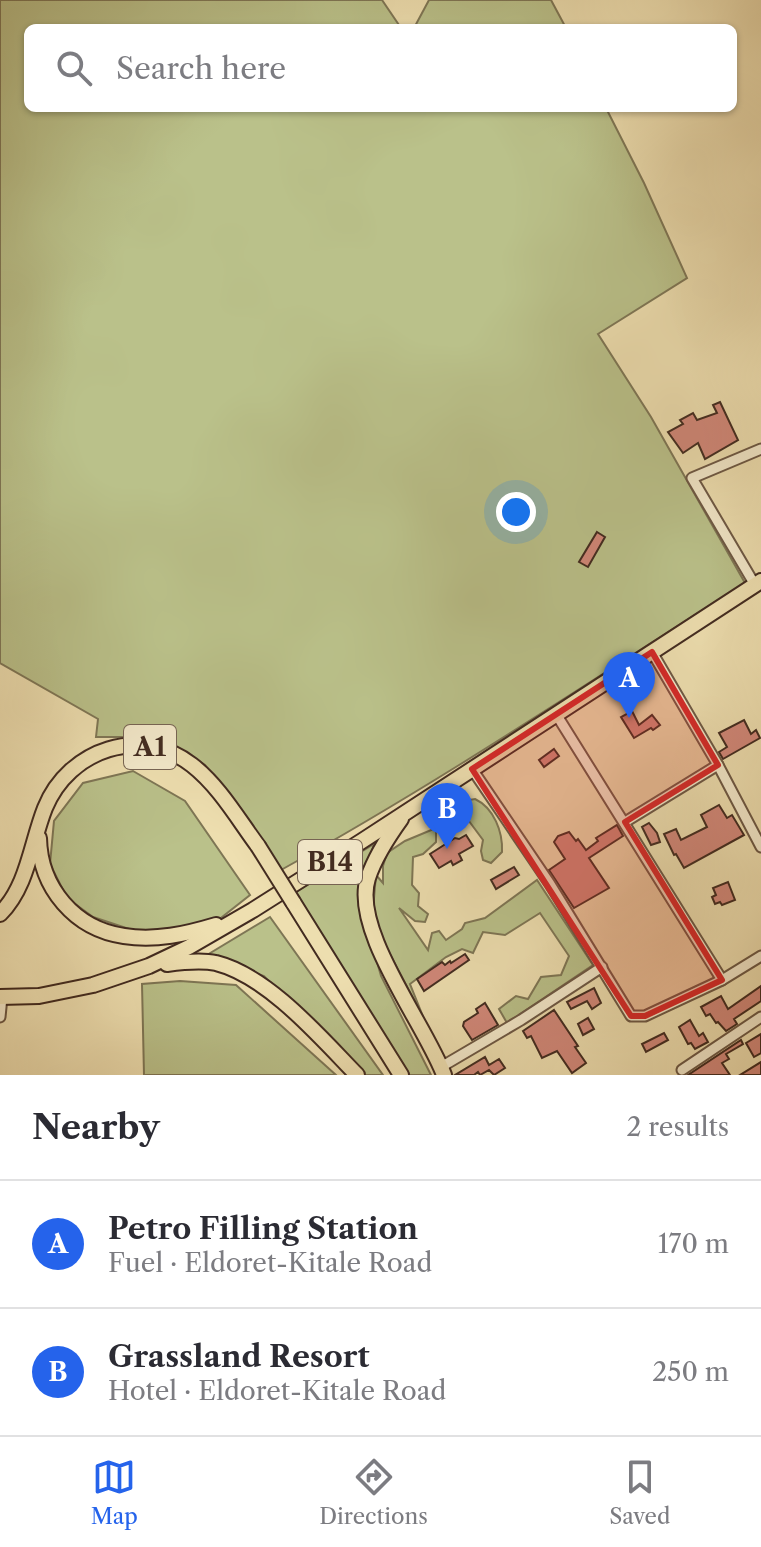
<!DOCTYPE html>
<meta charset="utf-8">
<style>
:root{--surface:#fff;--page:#f2f2f3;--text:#2b2b33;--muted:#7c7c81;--line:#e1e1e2;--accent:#2563eb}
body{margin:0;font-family:"Libre Caslon Text",serif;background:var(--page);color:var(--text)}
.you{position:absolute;left:516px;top:512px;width:28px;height:28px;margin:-20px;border:6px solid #fff;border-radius:50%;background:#1a73e8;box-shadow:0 0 0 12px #1a73e833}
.badge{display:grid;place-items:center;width:52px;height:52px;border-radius:50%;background:var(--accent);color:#fff;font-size:26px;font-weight:700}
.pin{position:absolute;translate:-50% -66px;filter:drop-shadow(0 2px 4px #0008)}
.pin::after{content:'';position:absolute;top:42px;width:28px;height:24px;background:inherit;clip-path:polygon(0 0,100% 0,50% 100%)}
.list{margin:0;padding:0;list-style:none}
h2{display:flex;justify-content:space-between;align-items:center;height:104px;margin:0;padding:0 32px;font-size:34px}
h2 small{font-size:26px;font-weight:400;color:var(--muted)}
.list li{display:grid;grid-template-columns:52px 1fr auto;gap:24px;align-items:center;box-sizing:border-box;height:128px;padding:0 32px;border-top:2px solid var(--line)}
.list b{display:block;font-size:30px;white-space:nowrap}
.list p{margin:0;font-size:26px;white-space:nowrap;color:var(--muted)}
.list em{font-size:26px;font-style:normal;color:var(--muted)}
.icon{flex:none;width:44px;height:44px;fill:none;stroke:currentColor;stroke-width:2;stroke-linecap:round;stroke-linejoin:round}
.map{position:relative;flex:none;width:761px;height:1075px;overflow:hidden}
.search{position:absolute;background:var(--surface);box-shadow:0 2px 6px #0004;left:24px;right:24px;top:24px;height:88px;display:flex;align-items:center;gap:20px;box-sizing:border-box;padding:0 28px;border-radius:12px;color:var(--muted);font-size:30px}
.sheet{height:360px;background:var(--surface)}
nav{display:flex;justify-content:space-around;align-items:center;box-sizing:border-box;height:112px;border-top:2px solid var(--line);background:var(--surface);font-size:22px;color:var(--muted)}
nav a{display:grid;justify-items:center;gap:4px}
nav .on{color:var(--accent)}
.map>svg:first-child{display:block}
.green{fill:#bac18a;stroke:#7e7655;stroke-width:2}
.building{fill:#d2887a;stroke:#422b20;stroke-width:2}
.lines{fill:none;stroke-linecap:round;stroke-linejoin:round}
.minor-casing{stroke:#6d5844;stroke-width:13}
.highway-casing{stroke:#422b20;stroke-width:18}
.minor{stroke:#f4eacc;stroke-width:9}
.highway{stroke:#eedfb0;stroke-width:14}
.highway-bridge-casing{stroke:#422b20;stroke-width:18;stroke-linecap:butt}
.highway-bridge{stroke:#eedfb0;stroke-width:14}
.marked{fill:#d62828;fill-opacity:0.2;stroke:#d62828;stroke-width:6;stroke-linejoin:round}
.labels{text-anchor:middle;stroke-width:7;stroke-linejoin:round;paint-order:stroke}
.shield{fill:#f4eacc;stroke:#776454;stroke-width:2}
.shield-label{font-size:26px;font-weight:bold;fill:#422b20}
</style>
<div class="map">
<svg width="761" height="1075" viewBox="0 0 761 1075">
<rect width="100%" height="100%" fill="#eedfb0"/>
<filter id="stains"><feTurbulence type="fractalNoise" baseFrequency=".0025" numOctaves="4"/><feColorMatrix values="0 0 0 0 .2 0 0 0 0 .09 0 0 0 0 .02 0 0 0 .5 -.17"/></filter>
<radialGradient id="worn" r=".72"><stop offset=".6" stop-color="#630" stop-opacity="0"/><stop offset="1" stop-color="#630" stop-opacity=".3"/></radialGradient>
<!-- green -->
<g class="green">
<path d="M0,0H382L401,28H28V108H606L644,183L687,278L598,334L651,417L745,583C592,680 440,782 281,870L205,765L159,737H96L98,719L0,663Z"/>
<path d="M429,0H551L566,28H414Z"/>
<path d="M133,771L185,801L250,895L217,921L165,931L132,930L93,917L67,898L50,864L54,821L83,783Z"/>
<path d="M475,799C494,808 503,832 502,852L491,863L483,860L481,851L483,840L463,813V801Z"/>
<path d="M436,828V842L423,854L413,857L412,885L419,893L418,906L428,914L425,922L415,921L399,908L428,950L432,933L439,931L446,940L462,929L465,923L485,918L537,880L593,965L507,1023L499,1009L516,996L528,999L541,977L561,975L569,956L540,913L505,935L483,932L473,953L462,949L446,957L410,984L424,1019L383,941L373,910L376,875L383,883V866L387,853L405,841Z"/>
<path d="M374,844L358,895L381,976L431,1075H404L296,892Z"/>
<path d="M270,917L383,1075H361L264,976L207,955Z"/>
<path d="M180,981L236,985L336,1075H144L142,984Z"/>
</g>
<!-- building -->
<g class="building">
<path d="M720,402L738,440L705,459L698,443L683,453L668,432L683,424L680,420L693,413L697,420L717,413L713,405Z"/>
<path d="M597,532L605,537L588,567L579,562Z"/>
<path d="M632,711L639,725L652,715L660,725L653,730L651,728L634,738L621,717Z"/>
<path d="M744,720L751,734L756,730L760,738L723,759L719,752L727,747L719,733Z"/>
<path d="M554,749L559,756L544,767L539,760Z"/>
<path d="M719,805L727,818L732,815L744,835L684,868L676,854L674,855L664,834L676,829L681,840L707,827L701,815Z"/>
<path d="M649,823L657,833L660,842L651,845L642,827Z"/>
<path d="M617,825L623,836L589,858L609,888L574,908L549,870L565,859L554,842L558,836L569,832L576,841L578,839L586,850L598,841L596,838Z"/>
<path d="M466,835L473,846L459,854L462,860L453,865L451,861L439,868L430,854L455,838L459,839Z"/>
<path d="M514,867L519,875L496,889L491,880Z"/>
<path d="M728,882L735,900L722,905L720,902L715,904L712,897L716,895L713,888Z"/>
<path d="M465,954L469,960L424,991L417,979L442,962L445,965L450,961L451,963Z"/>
<path d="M761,986V1001L734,1019L737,1024L726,1031L718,1022L716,1023L710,1014L706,1016L701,1007L721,996L728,1009Z"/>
<path d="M594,988L601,1003L592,1009L587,1001L571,1009L567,1002Z"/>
<path d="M485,1003L498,1025L472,1040L463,1026L464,1022L478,1013L476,1009Z"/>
<path d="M554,1010L578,1046L575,1047L586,1063L572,1073L557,1051L542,1058L531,1036L527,1038L523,1031Z"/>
<path d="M588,1018L594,1029L583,1035L578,1024Z"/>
<path d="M690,1020L699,1036L703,1033L708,1042L695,1049L691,1043L688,1044L679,1027Z"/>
<path d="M664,1033L668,1040L646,1052L642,1044Z"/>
<path d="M761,1034V1053L754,1057L746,1043Z"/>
<path d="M741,1040L743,1044L726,1054L729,1059L722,1063L730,1075H688Z"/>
<path d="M485,1057L489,1065L499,1059L505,1068L494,1075L489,1070L480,1075L478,1072L474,1075H455Z"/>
<path d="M761,1062V1075H740Z"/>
</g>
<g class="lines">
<!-- minor casing -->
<g class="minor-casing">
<g id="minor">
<path d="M755,585L692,478L761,449"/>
<path d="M652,652L718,765L761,847"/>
<path d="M556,714L722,980"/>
<path d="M472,769L550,884L631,1016H645L722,980L761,956"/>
<path d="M625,822L718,765"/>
<path d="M0,1017L2,997"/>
<path d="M441,1067L521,1020L602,967"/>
<path d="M682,1070L761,1017"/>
</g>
</g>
<!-- highway casing -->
<g class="highway-casing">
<g id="highway">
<path d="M401,819C388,837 375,857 368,878C351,930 425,1024 444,1075"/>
<path d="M39,838C40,888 75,929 124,936C156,941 186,934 216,925"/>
<path d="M293,902L401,1075"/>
<path d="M0,914C28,886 31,843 45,808C69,749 141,725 192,765C219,786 238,819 258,846"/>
<path d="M167,964C182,962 201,960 216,963C268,976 320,1037 357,1075"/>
<path d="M0,997L39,996L93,985L149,966L189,947L253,910L362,841L761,581"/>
</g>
</g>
<!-- minor -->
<use href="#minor" class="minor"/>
<!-- highway -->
<use href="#highway" class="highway"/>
<!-- highway-bridge casing -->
<g class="highway-bridge-casing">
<path id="highway-bridge" d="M258,846L293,902"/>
</g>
<!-- highway-bridge -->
<use href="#highway-bridge" class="highway-bridge"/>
</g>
<!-- marked area -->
<path class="marked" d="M652,652L718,765L625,822L722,980L645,1016H631L472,769Z"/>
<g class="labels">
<!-- shield labels -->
<g class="shield">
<rect x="124" y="725" width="52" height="44" rx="6"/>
<rect x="298" y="840" width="64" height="44" rx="6"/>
</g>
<g class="shield-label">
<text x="150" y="756">A1</text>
<text x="330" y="871">B14</text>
</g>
</g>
<rect width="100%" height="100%" filter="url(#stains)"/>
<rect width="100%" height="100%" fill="url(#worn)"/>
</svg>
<div class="you"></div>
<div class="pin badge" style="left:629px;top:718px">A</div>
<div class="pin badge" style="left:447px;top:849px">B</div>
<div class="search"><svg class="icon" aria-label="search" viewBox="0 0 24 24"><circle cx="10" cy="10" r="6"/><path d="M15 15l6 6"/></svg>Search here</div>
</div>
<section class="sheet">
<h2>Nearby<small>2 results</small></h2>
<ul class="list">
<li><span class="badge">A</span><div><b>Petro Filling Station</b><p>Fuel · Eldoret-Kitale Road</p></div><em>170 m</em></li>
<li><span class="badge">B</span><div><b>Grassland Resort</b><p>Hotel · Eldoret-Kitale Road</p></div><em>250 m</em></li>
</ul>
</section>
<nav>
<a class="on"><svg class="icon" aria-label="map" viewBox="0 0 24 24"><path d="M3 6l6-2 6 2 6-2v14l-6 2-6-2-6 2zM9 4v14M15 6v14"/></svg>Map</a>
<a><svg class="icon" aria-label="directions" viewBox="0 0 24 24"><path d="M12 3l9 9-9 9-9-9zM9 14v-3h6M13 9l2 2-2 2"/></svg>Directions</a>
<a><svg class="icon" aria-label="saved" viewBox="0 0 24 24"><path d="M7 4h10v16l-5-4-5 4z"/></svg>Saved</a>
</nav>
